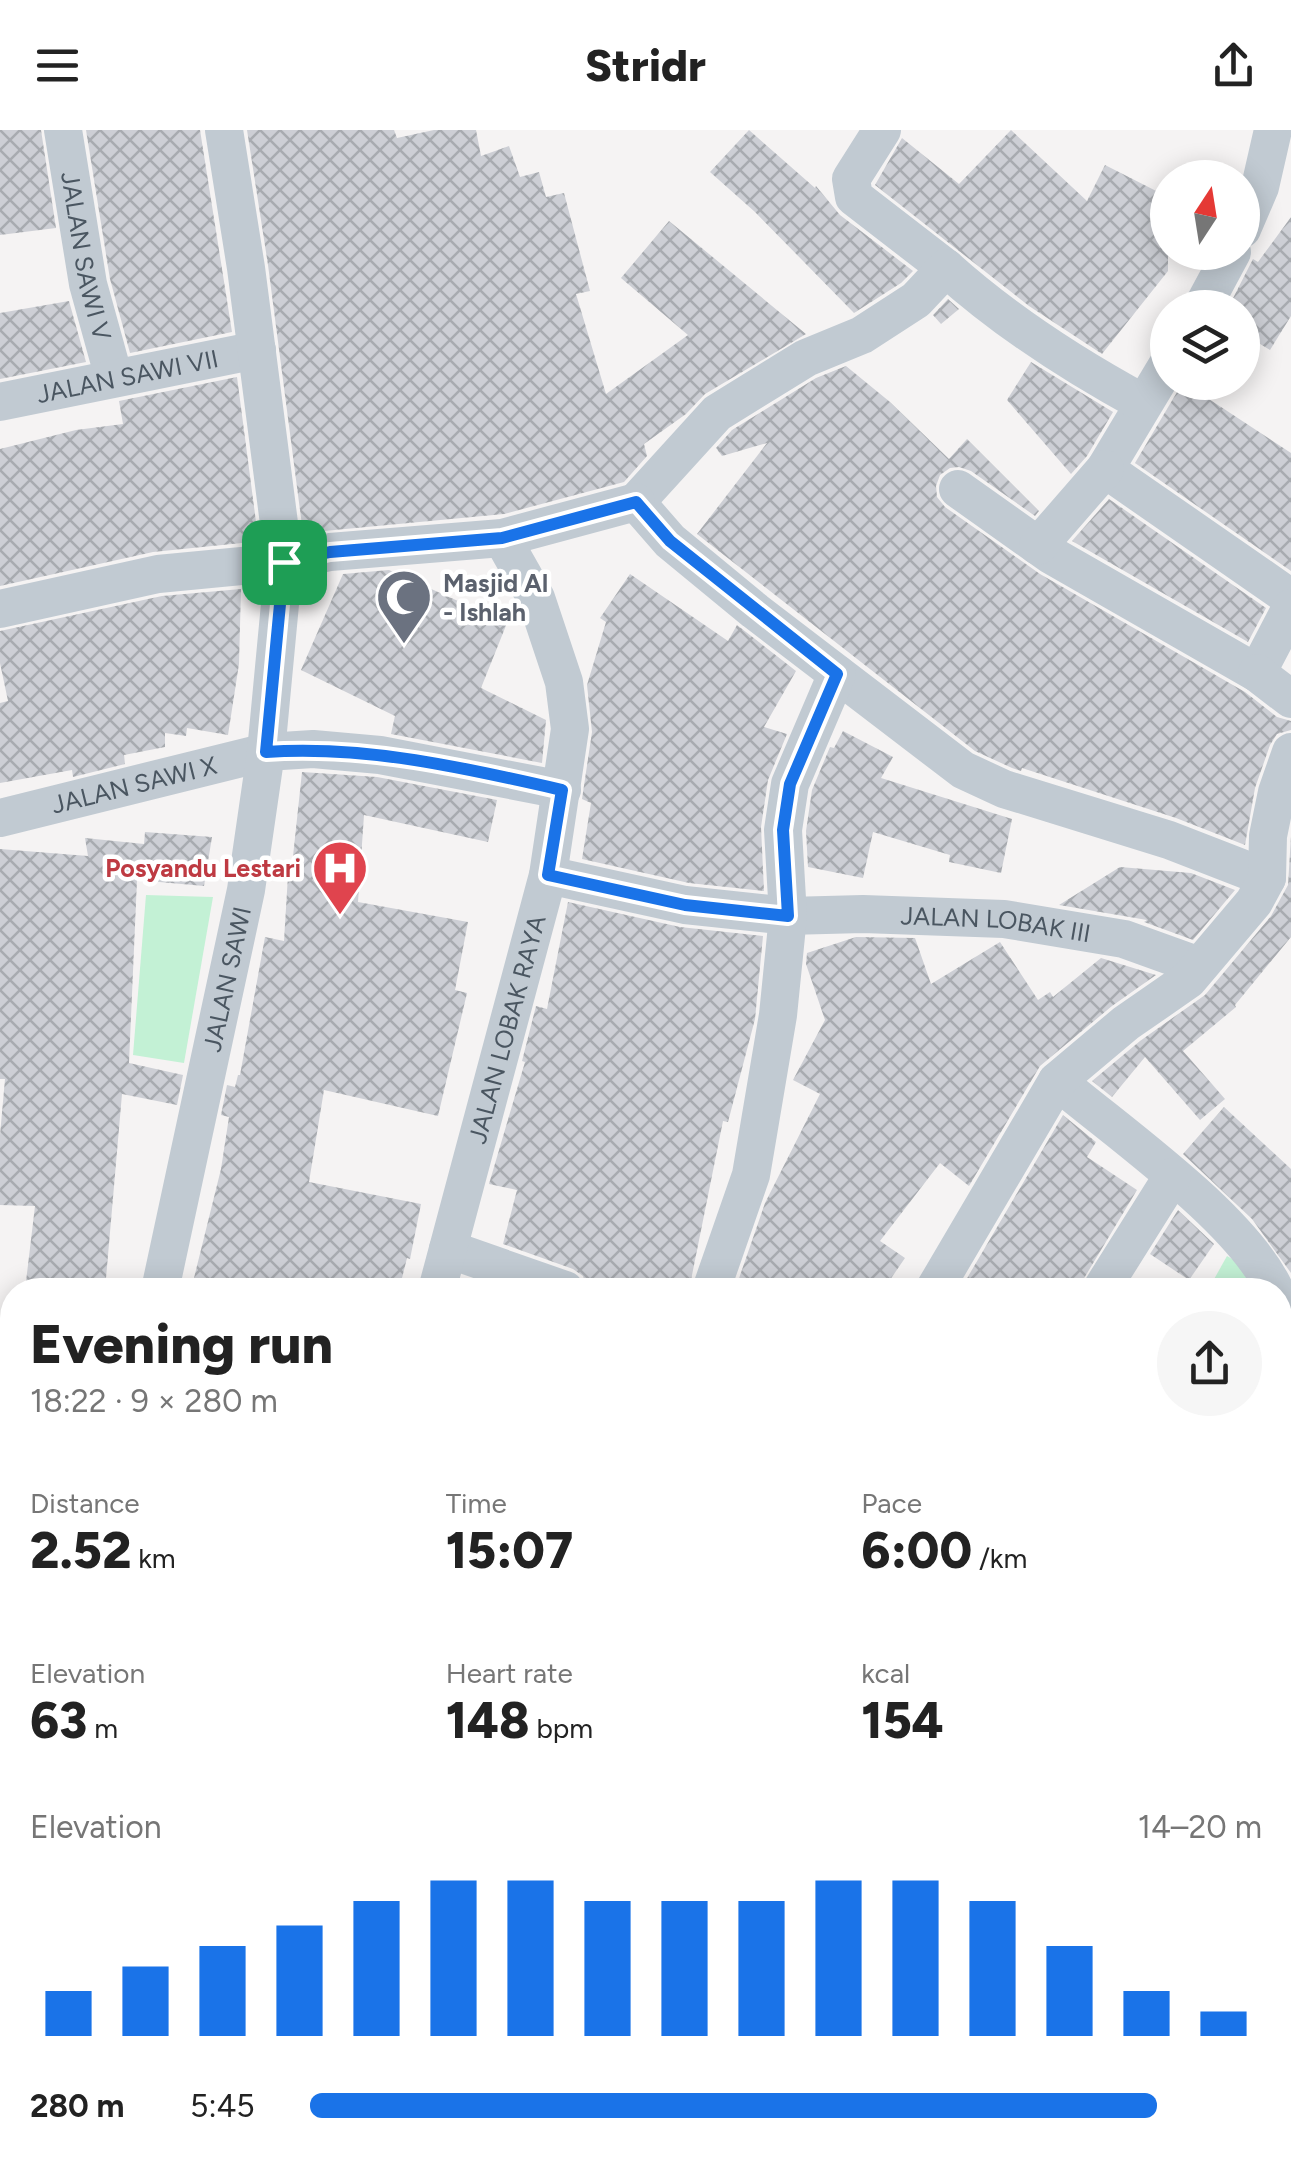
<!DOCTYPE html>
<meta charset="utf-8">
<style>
body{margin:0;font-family:Figtree,sans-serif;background:#f6f6f6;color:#222;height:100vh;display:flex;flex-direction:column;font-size:38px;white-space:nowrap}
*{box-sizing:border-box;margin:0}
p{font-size:32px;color:#767676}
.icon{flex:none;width:55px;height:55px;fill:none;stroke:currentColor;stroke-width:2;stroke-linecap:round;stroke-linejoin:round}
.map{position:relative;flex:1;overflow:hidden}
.side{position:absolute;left:0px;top:1148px;width:1292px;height:888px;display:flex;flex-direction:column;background:#fff;border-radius:40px 40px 0 0;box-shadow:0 5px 25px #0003}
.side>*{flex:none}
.needle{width:65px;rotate:12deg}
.buttons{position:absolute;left:1150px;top:30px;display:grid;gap:20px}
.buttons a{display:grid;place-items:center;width:110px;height:110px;border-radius:50%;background:#fff;box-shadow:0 5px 25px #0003;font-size:50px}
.pin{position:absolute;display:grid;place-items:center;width:85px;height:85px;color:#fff;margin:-42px;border-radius:20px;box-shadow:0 5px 15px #0006}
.round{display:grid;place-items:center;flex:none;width:105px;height:105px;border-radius:52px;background:#f6f6f6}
.summary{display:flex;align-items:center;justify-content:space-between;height:170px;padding:0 30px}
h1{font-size:55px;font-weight:800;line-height:75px}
.figures{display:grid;grid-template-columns:repeat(3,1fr);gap:15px;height:170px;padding:10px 30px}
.figures div{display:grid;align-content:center}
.figures b{font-size:50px;font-weight:800}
.figures small{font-size:28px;font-weight:400}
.figures p{font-size:28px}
.chart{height:280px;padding:20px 30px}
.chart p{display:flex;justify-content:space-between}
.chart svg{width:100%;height:180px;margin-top:10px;stroke:#1a73e8;stroke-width:6}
ul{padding:0 30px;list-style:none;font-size:32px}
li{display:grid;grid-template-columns:160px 120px 1fr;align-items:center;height:75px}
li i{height:25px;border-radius:12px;background:#1a73e8}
header{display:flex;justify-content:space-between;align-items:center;height:130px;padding:0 30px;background:#fff;font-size:45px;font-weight:800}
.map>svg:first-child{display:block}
.garden{fill:#c3f1d5}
.building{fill:url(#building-cross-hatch)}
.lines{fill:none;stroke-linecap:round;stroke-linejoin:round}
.minor{stroke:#c1cad2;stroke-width:38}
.route-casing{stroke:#fff;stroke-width:20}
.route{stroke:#1a73e8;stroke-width:12}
.labels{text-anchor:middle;stroke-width:9;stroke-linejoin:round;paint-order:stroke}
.street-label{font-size:25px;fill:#4a5661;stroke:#fff}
.worship-label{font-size:25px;font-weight:bold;fill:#5b616d;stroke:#fff;text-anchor:start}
.health-label{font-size:25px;font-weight:bold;fill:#be3a42;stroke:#fff;text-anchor:end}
</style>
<header><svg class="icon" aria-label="menu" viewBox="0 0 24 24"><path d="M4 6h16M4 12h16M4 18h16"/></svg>Stridr<svg class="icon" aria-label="share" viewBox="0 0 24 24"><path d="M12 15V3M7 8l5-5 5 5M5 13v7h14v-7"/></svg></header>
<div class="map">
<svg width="1291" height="2034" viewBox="0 0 1291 2034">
<defs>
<pattern id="building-cross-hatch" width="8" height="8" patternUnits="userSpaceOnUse" patternTransform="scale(2.5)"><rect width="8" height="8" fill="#cdcfd5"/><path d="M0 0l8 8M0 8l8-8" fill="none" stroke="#a8abb0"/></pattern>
</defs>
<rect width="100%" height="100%" fill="#f5f3f3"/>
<!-- garden -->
<g class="garden">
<path d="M146,765L213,767L184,933L133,925Z"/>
<path d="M1227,1126L1266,1148L1260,1160H1208Z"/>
</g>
<!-- building -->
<g class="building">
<path d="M0,0H41L56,98L0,105Z"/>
<path d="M86,0H200L232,202L130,223L110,149Z"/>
<path d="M247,0H394L397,8L434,0H476L481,26L509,16L520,47L539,42L546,67L564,63L590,161L576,164L606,264L688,205L621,148L669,91L806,204L705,264L686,284L644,314L647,326L624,352L504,384L303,403L268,135Z"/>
<path d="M749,0L815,58L816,56L840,85L913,141L901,153L854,183L755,82L710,42Z"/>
<path d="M1011,0L1087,71L1105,35L1168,67V141L1102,224L1029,176L875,55L902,8L959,54Z"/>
<path d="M1291,87V186L1270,220L1242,203V178H1228L1253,129L1258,132Z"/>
<path d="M948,169L959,179L941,194L933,185Z"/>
<path d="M69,171L86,232L0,249V183Z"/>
<path d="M1031,232L1113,282L1087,326L1071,344L1007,270Z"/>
<path d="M846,236L890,272L949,329L967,309L1039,381L1035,386L971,341L959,337L950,338L940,345L936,356L937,367L945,377L1040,444L1245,562L1277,587L1291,591V600L1277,604L1270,615L1255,658L1245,715L1176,688L1022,638L1021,641L1012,638L975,621L697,404L767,313L722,326L716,318L732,300L816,248Z"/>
<path d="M237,247L258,407L242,408V413L153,422L0,456V319L76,300L123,294L119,271Z"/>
<path d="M1183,252L1291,323V441L1135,333Z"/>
<path d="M1109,369L1266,478L1248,512L1072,411Z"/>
<path d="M389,440L507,493L481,558L546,590L542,633L391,604L395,586L301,540L343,444Z"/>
<path d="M630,444L728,511L737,495L796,541L764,597L787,604L768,650L761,697L764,761L689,753L582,729L591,673L582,669L592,602L587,555L606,492L600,488Z"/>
<path d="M241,459L239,534L228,605L187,598L186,606L165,603V617L124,625L125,634L73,647L72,640L0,653V573L8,571L0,533V501L162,466Z"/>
<path d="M843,601L893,627L881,648L1012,689L1001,743L949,732L950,725L873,702L863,748L808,737L806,701L812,660L830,617L834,618Z"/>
<path d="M302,642L377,647L497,670L488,712L364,685L358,772L468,792L455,860L467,863L438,986L324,960L309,1052L421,1074L410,1129L407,1128L399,1160H191L221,1039L229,987L221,985L227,955L235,957L238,945H240L265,807L284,811L288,745H291Z"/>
<path d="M145,702L212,707L204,756L137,750L129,933L183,945L177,975L122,964L105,1160H25L35,1076L0,1075V1005L5,949H0V719L88,726L85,708L144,714Z"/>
<path d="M1291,706V807L1235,875L1236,877L1183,921L1225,969L1200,990L1145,927L1112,967L1092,951L1140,911L1205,865L1271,786L1288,755Z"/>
<path d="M1120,737L1191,743L1235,760L1193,810L1144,792L1147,790L1059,775Z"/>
<path d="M568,772L680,797L763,806L755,889L728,992L723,991L689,1160H587L583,1146L573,1139L503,1114L517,1060L489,1054L525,932L522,931L536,876L547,879Z"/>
<path d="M856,807L915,808L931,854L1000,812L1038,870L1050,862L1053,867L1101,828L1156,845L1112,876L1040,936L969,1056L940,1033L880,1111L905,1128L883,1160H735L765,1073L820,964L793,950L825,890L806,834L807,823Z"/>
<path d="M1224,977L1291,1039V1143L1252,1089L1183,1024Z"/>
<path d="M1063,985L1096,1012L1087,1027L1137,1060L1077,1160H982L966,1150Z"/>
<path d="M1178,1080L1214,1114L1189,1150L1150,1124Z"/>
</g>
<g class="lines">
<!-- minor -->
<g class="minor">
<path id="s1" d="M63,0L88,154L114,248"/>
<path d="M882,0L851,49L854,67L946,138"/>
<path d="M1242,99L1260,57L1273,0"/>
<path d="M1202,178L1232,122"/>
<path d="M1168,234L1105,339L1291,468"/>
<path id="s2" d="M0,272L257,220"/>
<path d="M958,359L1051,425L1257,543L1291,478"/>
<path d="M636,372L670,411L755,481L963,640L1004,659L1169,710L1267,748"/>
<path d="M636,372L717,283L806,228L862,205L916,170L946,138C1005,191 1073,235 1143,273"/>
<path d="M1038,416L1105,339"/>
<path d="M0,479L158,444L284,432L330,422L502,408L636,372"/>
<path d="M1257,543L1291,569"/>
<path id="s3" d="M0,688L266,622L313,619L380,625L562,660"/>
<path id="s4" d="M548,745L685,775L788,786L863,784L1004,789L1124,809L1199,836"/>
<path d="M1057,951C1120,1004 1241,1088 1275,1160"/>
<path d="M448,1119L565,1160"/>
<path id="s5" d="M160,1160L246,760L266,622L284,432L246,138L224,0"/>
<path id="s6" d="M437,1160L548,745L570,599L564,552L536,468L502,408"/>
<path d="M711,1160L751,1045L778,885L788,786L783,700L790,654L837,544"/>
<path d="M934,1160L1057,951L1126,893L1188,850L1254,772L1267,748L1268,706L1277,662L1291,622"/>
<path d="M1101,1160L1172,1047"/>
<path d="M1280,1171L1291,1192"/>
<path d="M0,1563L12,1537"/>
<path d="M1280,1606L1291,1623"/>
<path d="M0,1792L12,1799"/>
<path d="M1280,1968L1291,1983"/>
<path d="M405,2022L428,2034"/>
<path d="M848,2022L851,2034"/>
<path d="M946,2022L953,2034"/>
<path d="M1242,2022L1249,2034"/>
<path d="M238,2034L243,2022"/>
<path d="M465,2034L470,2022"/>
</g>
</g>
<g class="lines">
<!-- route casing -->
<g class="route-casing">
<path id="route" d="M636,372L670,411L837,544L790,654L783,700L788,786L685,775L548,745L562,660C466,638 366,615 266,622L284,432L330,422L502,408Z"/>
</g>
<!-- route -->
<use href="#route" class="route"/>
</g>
<!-- icons -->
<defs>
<g id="mosque-pin" transform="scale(2.875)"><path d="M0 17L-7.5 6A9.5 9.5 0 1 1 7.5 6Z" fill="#6b7280" stroke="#fff"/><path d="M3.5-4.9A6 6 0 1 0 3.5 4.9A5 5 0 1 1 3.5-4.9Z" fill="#fff"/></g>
<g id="hospital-pin" transform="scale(2.875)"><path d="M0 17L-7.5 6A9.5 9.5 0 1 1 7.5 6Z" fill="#e0444e" stroke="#fff"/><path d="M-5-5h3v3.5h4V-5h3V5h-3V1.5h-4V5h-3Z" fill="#fff"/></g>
</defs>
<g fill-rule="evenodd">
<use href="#mosque-pin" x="404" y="467"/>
<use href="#hospital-pin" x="340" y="738"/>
</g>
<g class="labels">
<!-- street labels -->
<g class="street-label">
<text dy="9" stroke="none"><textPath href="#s1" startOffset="128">JALAN SAWI V</textPath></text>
<text dy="9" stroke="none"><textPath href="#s2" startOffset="130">JALAN SAWI VII</textPath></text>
<text dy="9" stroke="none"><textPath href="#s3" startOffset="138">JALAN SAWI X</textPath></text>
<text dy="9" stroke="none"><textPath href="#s4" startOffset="452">JALAN LOBAK III</textPath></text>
<text dy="9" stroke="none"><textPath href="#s5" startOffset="318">JALAN SAWI</textPath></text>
<text dy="9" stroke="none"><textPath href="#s6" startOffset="270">JALAN LOBAK RAYA</textPath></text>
</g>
<!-- worship labels -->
<g class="worship-label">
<text x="443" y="462">Masjid Al<tspan x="443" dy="29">- Ishlah</tspan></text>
</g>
<!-- health labels -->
<g class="health-label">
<text x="301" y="747">Posyandu Lestari</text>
</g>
</g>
</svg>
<div class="buttons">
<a><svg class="needle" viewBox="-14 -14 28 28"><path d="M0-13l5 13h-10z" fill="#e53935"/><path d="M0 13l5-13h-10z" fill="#767676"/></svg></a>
<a><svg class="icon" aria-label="layers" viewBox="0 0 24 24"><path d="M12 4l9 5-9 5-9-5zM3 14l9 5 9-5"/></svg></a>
</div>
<div class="pin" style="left:284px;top:432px;background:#1e9e55"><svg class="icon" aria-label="arrive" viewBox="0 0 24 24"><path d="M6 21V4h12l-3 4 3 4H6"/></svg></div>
<section class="side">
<div class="summary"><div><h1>Evening run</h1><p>18:22 · 9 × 280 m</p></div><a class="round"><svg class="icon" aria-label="share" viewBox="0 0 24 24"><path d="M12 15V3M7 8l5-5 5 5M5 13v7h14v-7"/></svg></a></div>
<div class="figures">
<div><p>Distance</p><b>2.52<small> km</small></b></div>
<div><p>Time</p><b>15:07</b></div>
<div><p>Pace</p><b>6:00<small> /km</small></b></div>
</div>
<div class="figures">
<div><p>Elevation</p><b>63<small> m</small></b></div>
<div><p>Heart rate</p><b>148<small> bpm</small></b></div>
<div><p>kcal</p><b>154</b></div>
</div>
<div class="chart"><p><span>Elevation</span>14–20 m</p>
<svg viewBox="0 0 160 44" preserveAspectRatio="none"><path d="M5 44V33M15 44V27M25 44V22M35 44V17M45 44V11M55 44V6M65 44V6M75 44V11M85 44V11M95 44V11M105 44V6M115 44V6M125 44V11M135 44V22M145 44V33M155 44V38"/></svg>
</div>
<ul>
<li><b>280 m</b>5:45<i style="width:89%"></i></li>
</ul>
</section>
</div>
